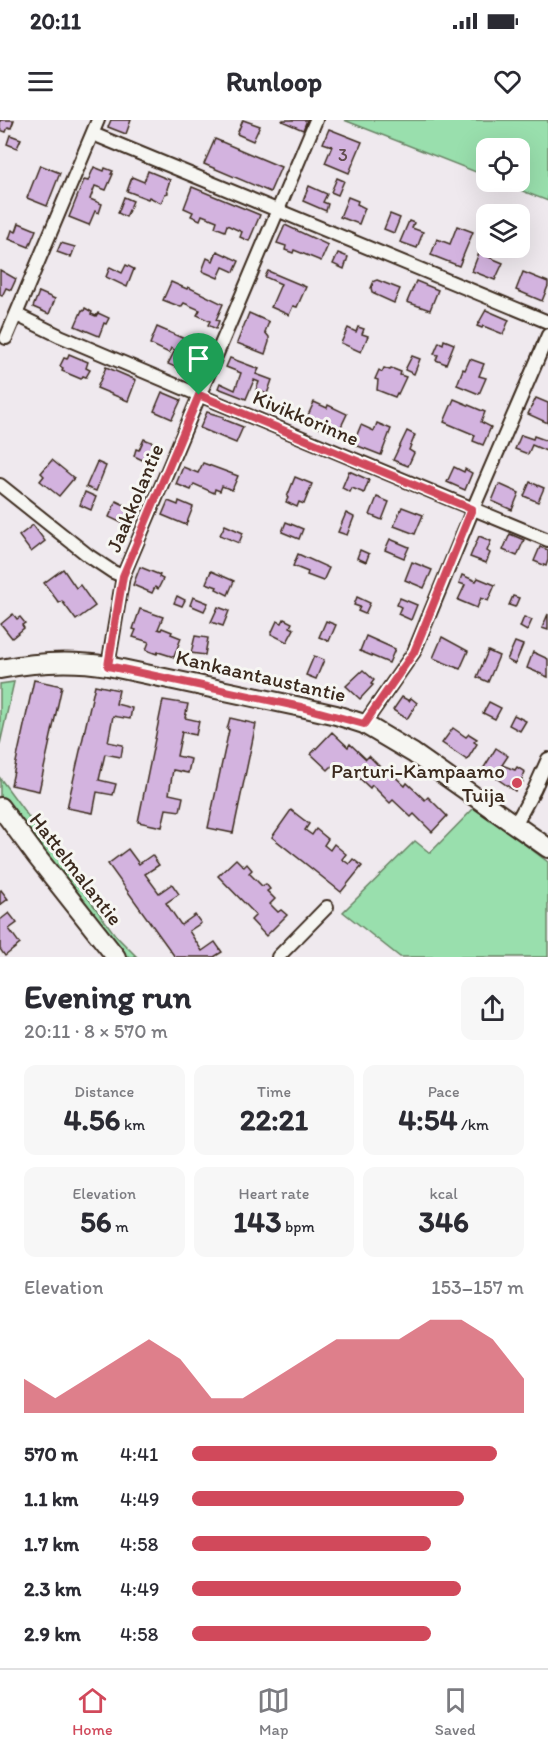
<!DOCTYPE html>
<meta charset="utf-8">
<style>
body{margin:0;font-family:Itim,sans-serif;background:#f7f7f7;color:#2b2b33;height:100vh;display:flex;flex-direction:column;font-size:22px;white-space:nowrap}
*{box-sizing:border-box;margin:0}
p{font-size:20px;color:#7c7c81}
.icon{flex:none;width:33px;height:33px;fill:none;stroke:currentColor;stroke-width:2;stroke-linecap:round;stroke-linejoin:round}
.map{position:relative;height:837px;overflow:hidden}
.details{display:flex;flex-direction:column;background:#fff;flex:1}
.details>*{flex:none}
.tools{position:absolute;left:476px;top:18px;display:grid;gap:12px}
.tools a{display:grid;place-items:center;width:54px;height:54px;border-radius:12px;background:#fff;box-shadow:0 6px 24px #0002;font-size:30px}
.pin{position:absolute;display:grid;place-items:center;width:51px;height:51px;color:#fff;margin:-62px -26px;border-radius:50% 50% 50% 0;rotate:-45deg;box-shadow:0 0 6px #0007}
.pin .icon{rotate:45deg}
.round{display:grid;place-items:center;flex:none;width:63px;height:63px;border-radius:12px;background:#f7f7f7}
.overview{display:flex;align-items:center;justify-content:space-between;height:102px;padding:0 24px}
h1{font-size:33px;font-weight:700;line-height:45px}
.metrics{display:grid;grid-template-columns:repeat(3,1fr);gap:9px;height:102px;padding:6px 24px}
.metrics div{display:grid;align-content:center;border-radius:12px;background:#f7f7f7;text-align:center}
.metrics b{font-size:30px;font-weight:700}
.metrics small{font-size:16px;font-weight:400}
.metrics p{font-size:16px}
.chart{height:168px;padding:12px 24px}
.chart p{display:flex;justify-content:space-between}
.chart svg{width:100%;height:108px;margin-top:6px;fill:#d1495b;opacity:.7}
ul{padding:0 24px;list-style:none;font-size:20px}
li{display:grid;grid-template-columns:96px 72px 1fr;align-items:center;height:45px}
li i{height:15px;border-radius:8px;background:#d1495b}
.status{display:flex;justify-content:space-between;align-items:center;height:42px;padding:0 30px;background:#fff;direction:ltr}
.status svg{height:16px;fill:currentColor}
header{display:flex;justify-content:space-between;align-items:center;height:78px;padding:0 24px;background:#fff;font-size:27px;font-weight:700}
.tabs{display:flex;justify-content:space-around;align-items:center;height:84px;border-top:2px solid #e1e1e2;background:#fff;font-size:16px;color:#7c7c81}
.tabs a{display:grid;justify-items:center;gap:3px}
.tabs .on{color:#d1495b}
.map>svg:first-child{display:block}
.green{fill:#99dfad;stroke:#6a8466;stroke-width:1.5}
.building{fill:#d3b3df;stroke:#3b2a1e;stroke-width:1.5}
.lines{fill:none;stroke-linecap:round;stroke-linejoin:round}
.street-casing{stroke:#3b2a1e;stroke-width:16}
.secondary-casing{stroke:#3b2a1e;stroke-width:22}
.street{stroke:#f6f6f2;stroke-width:12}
.secondary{stroke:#f6f6f2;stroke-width:18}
.route-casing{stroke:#fff;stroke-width:12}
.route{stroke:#d1495b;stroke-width:8}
.poi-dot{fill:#d1495b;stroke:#f6f6f2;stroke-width:2}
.labels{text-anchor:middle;stroke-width:6;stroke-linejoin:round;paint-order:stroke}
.number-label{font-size:18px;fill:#614c4e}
.street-label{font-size:21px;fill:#3b2a1e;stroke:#f6f6f2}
.poi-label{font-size:21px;fill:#3b2a1e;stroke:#f6f6f2;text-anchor:end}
</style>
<div class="status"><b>20:11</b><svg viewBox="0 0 49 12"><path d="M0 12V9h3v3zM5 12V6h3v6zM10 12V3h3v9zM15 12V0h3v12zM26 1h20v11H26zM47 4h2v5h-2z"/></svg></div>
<header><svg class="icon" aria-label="menu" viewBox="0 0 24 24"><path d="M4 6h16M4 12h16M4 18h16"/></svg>Runloop<svg class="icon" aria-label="heart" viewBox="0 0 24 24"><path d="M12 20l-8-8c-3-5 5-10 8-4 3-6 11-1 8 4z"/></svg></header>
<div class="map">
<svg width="548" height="837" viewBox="0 0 548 837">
<rect width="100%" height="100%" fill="#efe9ee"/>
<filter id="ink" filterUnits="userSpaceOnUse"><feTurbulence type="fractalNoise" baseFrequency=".0167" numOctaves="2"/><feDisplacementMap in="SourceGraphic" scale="12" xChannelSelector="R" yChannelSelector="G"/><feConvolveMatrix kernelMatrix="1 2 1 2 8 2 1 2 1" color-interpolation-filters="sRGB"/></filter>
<g filter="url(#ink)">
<!-- green -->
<g class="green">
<path d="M344,0H548V81L499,62H519V28H486V56Z"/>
<path d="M14,562L0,624V564Z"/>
<path d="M0,658L116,816L137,837H126L96,804L0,676Z"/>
<path d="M475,687L548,742V837H400L343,792L415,721L430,733Z"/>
</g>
<!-- building -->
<g class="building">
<path d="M0,0H14L11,8L8,7L6,12L0,10Z"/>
<path d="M111,0H131L126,14L108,7Z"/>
<path d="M243,0L260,6L253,21L237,14Z"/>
<path d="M283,0H307L303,10L282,1Z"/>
<path d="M329,9L362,22L349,53L325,43L332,26L323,23Z"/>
<path d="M10,15L21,19L17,28L7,24Z"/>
<path d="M215,19L281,47L270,72L204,44Z"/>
<path d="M40,45L60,53L47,86L27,78Z"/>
<path d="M94,47L104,51L105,48L113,51L111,54H113L106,70L95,66L90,79L102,84L99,93L95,91L89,105L69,97L84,60L88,61Z"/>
<path d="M148,51L170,60L167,69L168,73L165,74L161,83L149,77L148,79L127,71L132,57L144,62Z"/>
<path d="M337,58L344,61L338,75L331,72Z"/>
<path d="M309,66L327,74L323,82L328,84L326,91L303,81Z"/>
<path d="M192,67L260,95L249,121L240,117L242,112L227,105L225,111L215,107L217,101L202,95L200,100L191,96L193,92L184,88Z"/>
<path d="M124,77L133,81L126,97L118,93Z"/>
<path d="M348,77L358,81L357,84L365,88L359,104L340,97Z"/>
<path d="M390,94L400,98L394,113L384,109Z"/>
<path d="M409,101L414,103L412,108L423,112L417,128L400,122Z"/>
<path d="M19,103L36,110L29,127L9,119L12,110L16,112Z"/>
<path d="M285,105L328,125L321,141L294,130L293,133L285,130L286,126L277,123Z"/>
<path d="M457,106L473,112L459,146L431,135L437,119L450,124Z"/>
<path d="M61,123L75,127L71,137L57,132Z"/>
<path d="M217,131L239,141L234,152L223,147L218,158L202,151L207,138L213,141Z"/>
<path d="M338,133L348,137L344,149L333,144Z"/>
<path d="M479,133L503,143L495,160L472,151Z"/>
<path d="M126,145L134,149L127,167L106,157L110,147L122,153Z"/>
<path d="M0,150L16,159L11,170L6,168L2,176L0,175Z"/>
<path d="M268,151L306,167L297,187L293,186L289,195L271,187L281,164L265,157Z"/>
<path d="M523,152L548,162V166L542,181L516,170Z"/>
<path d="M377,160L400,169L394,183L374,174L375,173L372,172L371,168L374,161Z"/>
<path d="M416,161L438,170L430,190L407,182Z"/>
<path d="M171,162L187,169L188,167L223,184L216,200L219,201L216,209L208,205L210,201L197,195L200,190L184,183L181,187L163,180Z"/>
<path d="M39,172L55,179L49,194L33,187Z"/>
<path d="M85,188L92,192L91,194L96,196L98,193L109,198L106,204L104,203L99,216L75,206L82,190L84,191Z"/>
<path d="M486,190L509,200L503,214L483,206L482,208L477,206Z"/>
<path d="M249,193L269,202L265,212L269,217V222L265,234L237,223Z"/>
<path d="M157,207L203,227L191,254L168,244L175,230L171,228L169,233L150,224Z"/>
<path d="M358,207L364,209L362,214L368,216L361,232L341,223L348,208L356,212Z"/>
<path d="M444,220L454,224L446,244L436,240L438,235L434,234L439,222L443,224Z"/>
<path d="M69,234L88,242L86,248L90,250L86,257L83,256L81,259L62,251L63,248L60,246L64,238L67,239Z"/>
<path d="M412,236L420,239L414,254L405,250Z"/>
<path d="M230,238L259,249L256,254L272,260L267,274L256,270L259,262L254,260L246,279L218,268L220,263L235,270L241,253L226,247Z"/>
<path d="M470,239L484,244L479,256L486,258L479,274L457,265L463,249L465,250Z"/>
<path d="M106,247L136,260L128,281L97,268Z"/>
<path d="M384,248L390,250L391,248L401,252L400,255L406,257L398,274L397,273L395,277L377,270L378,260L375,259L379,250L382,252Z"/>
<path d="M162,272L181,280L172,299L154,291Z"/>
<path d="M536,278L548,283V303L528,294Z"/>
<path d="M454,279L485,292L481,302L491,307L483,325L473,321L475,315L444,302Z"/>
<path d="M314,282L327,288L328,285L347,294L337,315L305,302Z"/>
<path d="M207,292L224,297L223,299L243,307L236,323L200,308Z"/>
<path d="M377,303L391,309L381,335L353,324L361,305L374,311Z"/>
<path d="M407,311L415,315L409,330L414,333L408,346L393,340Z"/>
<path d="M521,315L533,319L534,316L548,321L546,331L532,325L528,334L515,329Z"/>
<path d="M144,319L161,326L153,345L134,336L136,329L139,330Z"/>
<path d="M52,340L74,358L59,376L40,361L44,356L41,353Z"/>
<path d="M97,342L106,346L96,371L86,367Z"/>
<path d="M203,343L238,356L232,370L222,366L220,371L215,369L214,373L194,364L191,370L176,364L183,347L198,353Z"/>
<path d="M454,347L464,352L465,349L472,353L465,370L447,362Z"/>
<path d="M349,351L369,360L364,373L352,368L350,372L342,368Z"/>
<path d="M295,357L312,364L304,384L299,382L297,387L286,382L288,378L287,377Z"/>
<path d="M530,362L544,368L538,382L524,376Z"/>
<path d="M499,364L519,373L512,390L492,381Z"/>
<path d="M85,372L96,377L91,390L80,385Z"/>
<path d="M377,377L389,382L382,400L370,395Z"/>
<path d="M116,381L133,389L126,405L109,397Z"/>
<path d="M168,381L178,385L179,381L193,387L186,405L162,395Z"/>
<path d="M402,387L423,395L415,414L394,406Z"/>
<path d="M346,393L354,397L347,415L338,412Z"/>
<path d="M286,402L303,409L299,419L282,412Z"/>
<path d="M33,405L45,421L31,432L19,416Z"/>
<path d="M225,405L243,413L239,423L220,415Z"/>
<path d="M510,414L524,420L517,436L503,430Z"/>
<path d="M479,416L491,421L487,431L490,433L486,443L470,437Z"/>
<path d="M390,419L409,427L404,438L385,430Z"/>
<path d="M540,427L548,430V440L546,446L534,441Z"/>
<path d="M360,430L369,434L366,442L357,438Z"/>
<path d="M298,434L329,448L323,461L307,455L308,452L293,446Z"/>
<path d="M412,442L432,450L424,468L405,460Z"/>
<path d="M140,447L160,455L159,457L163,459L158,469L155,467L152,473L133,465Z"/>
<path d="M63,449L76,468L80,465L95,486L76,500L62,481L59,483L44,463Z"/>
<path d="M211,451L234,461L228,475L216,469L217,467L206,463Z"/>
<path d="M462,455L476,461L478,458L495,465L488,481L481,478L477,488L458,480L465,465L459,463Z"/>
<path d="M177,476L185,480L182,486L174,483Z"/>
<path d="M513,476L519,478L515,487L509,485Z"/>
<path d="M193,477L208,483L204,491L190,485Z"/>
<path d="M357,477L370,483L365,494L358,491L360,487L354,485Z"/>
<path d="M400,478L417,485L411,500L398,494L401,487L397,485Z"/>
<path d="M218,487L229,491L223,506L211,502Z"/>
<path d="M140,489L163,497L158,509L161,510L162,508L172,512L171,514L181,518L174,537L158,532L157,534L146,530L149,522L133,517L136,510L133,509Z"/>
<path d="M13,494L17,499L20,497L25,503L22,505L24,508L12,518L1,504Z"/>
<path d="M548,494V510L542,508Z"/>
<path d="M524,497L532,500L527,511L520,507Z"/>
<path d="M284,499L292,503L290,507L294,509L287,522L271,514L277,501L282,503Z"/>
<path d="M326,501L336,505L329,521L319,517Z"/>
<path d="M195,516L208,518L205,535L191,533Z"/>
<path d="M366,516L395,529L389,543L360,531Z"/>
<path d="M442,517L468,531L460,549L433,538Z"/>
<path d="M515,522L523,525L515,544L507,540Z"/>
<path d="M488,531L499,536L488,562L477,557Z"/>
<path d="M533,532L548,539V557L527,548Z"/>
<path d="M314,536L324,540L316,559L306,555Z"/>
<path d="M363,550L374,560L371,564L373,565L360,579L346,566Z"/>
<path d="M34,560L62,566L39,671L11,665Z"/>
<path d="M95,565L119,570L116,584L132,588L130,599L113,596L108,622L123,625L121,637L105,634L99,660L116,664L113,675L97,672L93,693L67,688Z"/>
<path d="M402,577L409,581L411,578L417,583L407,599L393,590Z"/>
<path d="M163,580L188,584L185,598L199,601L196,615L182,612L177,636L191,639L188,653L173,650L169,674L183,677L180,691L166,689L162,707L138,702Z"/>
<path d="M489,582L501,588L495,599L483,593Z"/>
<path d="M514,595L526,601L520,611L509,605Z"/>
<path d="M230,598L256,604L233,713L208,708L229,610L227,609Z"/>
<path d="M453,608L466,617L469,614L477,619L474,622L477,624L467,640L442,623Z"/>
<path d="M332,612L348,627L350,624L366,639L369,636L384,651L387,649L405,666L407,663L425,680L428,677L447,696L432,712L414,694L411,697L393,680L390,683L372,665L370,668L354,653L351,656L336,642L328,650L311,634Z"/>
<path d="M496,628L508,636L502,645L515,650L517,647L525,652L521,661L523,662L515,671L483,649Z"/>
<path d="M291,690L309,704L305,710L312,715L316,709L328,719L324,725L330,730L334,724L346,734L342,739L349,744L353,739L362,746L341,772L272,717Z"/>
<path d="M128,729L139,744L152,735L159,745L145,754L159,773L172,764L179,774L166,783L181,805L195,795L201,803L189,811L202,831L215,822L222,832L214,837H175L108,744Z"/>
<path d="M236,739L244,747L247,744L252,750L249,753L262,766L266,764L270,769L267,771L275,779L270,784L278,792L281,790L287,795L266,816L251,800L256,795L218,756Z"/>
<path d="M1,770L8,779L0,785V771Z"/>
<path d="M9,793L17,803L9,809L20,824L5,836L0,829V800Z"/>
</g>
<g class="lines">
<!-- street casing -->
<g class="street-casing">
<g id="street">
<path d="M93,14L548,202"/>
<path d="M17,195L60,216L199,275L548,420"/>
<path d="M6,218L98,0"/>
<path d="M0,365L89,436L113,452L123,456"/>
<path d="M108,546L123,456L316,0"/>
<path d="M364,604L414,532L473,389L548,215"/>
<path d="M515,705L534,670L548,639"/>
<path d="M278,837L327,787"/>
</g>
</g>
<!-- secondary casing -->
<g class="secondary-casing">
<g id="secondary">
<path d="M0,549C36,542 72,540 108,546L301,587L336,595L364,604L413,633L548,728"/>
<path d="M0,687L37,737L116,837"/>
</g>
</g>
<!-- street -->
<use href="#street" class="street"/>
<!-- secondary -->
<use href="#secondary" class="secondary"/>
</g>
</g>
<g class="lines" filter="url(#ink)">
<!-- route casing -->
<g class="route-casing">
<path id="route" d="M199,275L472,389L414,532L364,604L301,587L108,546L123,456Z"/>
</g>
<!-- route -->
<use href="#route" class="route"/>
</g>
<!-- markers -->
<circle class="poi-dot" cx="517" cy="663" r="6"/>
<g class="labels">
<!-- number labels -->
<g class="number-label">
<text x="343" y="41">3</text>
</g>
<!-- street labels -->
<g class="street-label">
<text transform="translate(306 298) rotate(23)" y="7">Kivikkorinne</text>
<text transform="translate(135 378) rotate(-67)" y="7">Jaakkolantie</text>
<text transform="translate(261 556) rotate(13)" y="7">Kankaantaustantie</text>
<text transform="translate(76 749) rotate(52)" y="7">Hattelmalantie</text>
</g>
<!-- poi labels -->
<g class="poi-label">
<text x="505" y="658">Parturi-Kampaamo<tspan x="505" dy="24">Tuija</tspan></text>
</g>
</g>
</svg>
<div class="tools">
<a><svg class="icon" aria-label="locate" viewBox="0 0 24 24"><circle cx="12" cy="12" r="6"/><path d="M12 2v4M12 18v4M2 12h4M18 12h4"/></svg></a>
<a><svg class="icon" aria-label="layers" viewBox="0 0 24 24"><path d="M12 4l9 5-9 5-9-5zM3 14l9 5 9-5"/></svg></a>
</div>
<div class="pin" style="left:199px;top:275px;background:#1e9e55"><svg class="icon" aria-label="arrive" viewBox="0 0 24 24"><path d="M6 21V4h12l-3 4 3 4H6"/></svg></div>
</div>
<section class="details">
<div class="overview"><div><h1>Evening run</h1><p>20:11 · 8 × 570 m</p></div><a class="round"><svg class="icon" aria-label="share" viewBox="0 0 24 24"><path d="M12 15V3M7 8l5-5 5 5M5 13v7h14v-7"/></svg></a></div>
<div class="metrics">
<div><p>Distance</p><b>4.56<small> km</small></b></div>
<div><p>Time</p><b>22:21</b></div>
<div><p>Pace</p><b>4:54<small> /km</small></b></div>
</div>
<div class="metrics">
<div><p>Elevation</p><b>56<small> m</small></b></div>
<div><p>Heart rate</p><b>143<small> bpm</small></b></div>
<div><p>kcal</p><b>346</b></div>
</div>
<div class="chart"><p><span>Elevation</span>153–157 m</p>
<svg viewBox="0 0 160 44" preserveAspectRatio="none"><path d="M0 44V30L10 38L20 30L30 22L40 14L50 22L60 38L70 38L80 30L90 22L100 14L110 14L120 14L130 6L140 6L150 14L160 30V44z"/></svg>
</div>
<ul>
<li><b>570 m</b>4:41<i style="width:92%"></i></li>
<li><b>1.1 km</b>4:49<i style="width:82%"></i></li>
<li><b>1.7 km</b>4:58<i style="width:72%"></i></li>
<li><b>2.3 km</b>4:49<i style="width:81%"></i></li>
<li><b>2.9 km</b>4:58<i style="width:72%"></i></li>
</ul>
</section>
<nav class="tabs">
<a class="on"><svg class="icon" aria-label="home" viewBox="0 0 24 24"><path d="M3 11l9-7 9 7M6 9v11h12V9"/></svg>Home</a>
<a><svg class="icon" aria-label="map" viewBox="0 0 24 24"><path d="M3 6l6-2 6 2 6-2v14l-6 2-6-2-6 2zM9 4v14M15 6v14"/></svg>Map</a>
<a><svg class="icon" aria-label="saved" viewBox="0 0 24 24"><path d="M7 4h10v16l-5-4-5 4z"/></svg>Saved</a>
</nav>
